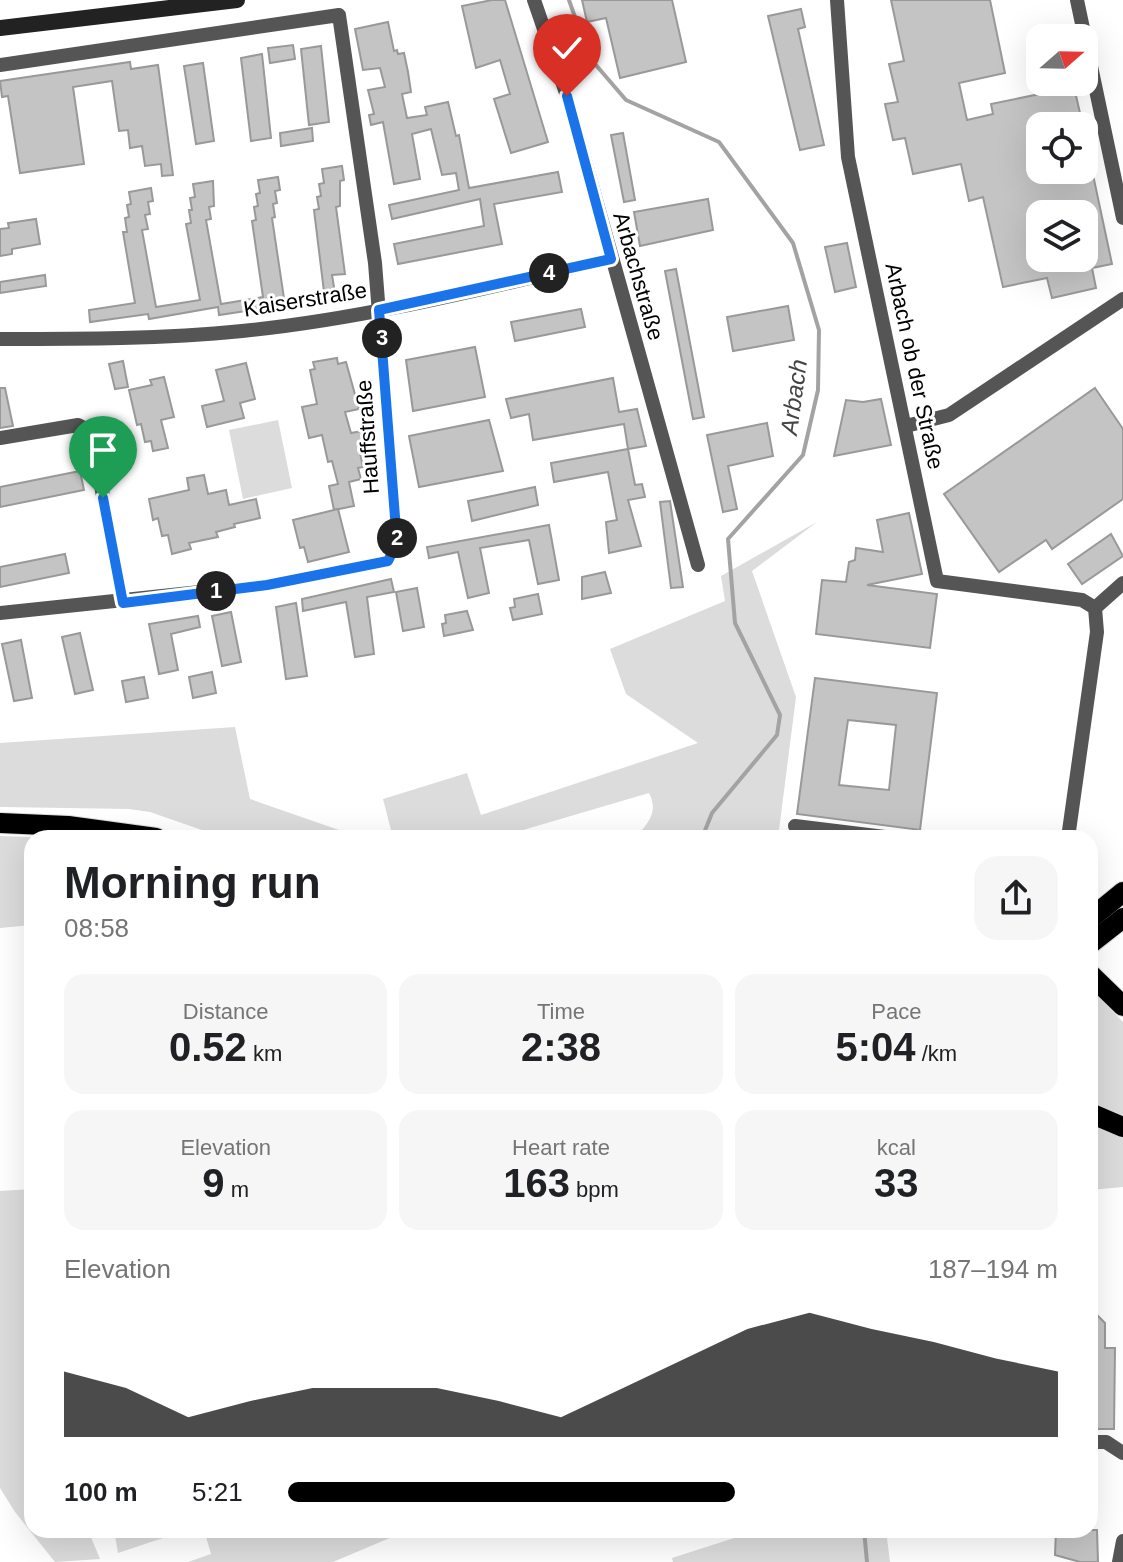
<!DOCTYPE html>
<meta charset="utf-8">
<style>
body{margin:0;font-family:Arial,sans-serif;background:#f6f6f6;color:#202124;height:100vh;display:flex;flex-direction:column;font-size:30px;white-space:nowrap}
*{box-sizing:border-box;margin:0}
p{font-size:26px;color:#757577}
.icon{flex:none;width:44px;height:44px;fill:none;stroke:currentColor;stroke-width:2;stroke-linecap:round;stroke-linejoin:round}
.map{position:relative;flex:1;overflow:hidden}
.panel{position:absolute;left:24px;top:830px;width:1074px;height:708px;display:flex;flex-direction:column;background:#fff;border-radius:24px;box-shadow:0 8px 32px #0002}
.panel>*{flex:none}
.needle{width:52px;rotate:70deg}
.tools{position:absolute;left:1026px;top:24px;display:grid;gap:16px}
.tools a{display:grid;place-items:center;width:72px;height:72px;border-radius:16px;background:#fff;box-shadow:0 8px 32px #0002;font-size:40px}
.pin{position:absolute;display:grid;place-items:center;width:68px;height:68px;color:#fff;margin:-82px -34px;border-radius:50% 50% 50% 0;rotate:-45deg;box-shadow:0 0 8px #0007}
.pin .icon{rotate:45deg}
.km{position:absolute;width:40px;height:40px;margin:-20px;border-radius:50%;background:#222;color:#fff;font-size:22px;line-height:40px;text-align:center}
.round{display:grid;place-items:center;flex:none;width:84px;height:84px;border-radius:24px;background:#f6f6f6}
.headline{display:flex;align-items:center;justify-content:space-between;height:136px;padding:0 40px}
h1{font-size:44px;font-weight:600;line-height:60px}
.stats{display:grid;grid-template-columns:repeat(3,1fr);gap:12px;height:136px;padding:8px 40px}
.stats div{display:grid;align-content:center;border-radius:20px;background:#f6f6f6;text-align:center}
.stats b{font-size:40px;font-weight:600}
.stats small{font-size:22px;font-weight:400}
.stats p{font-size:22px}
.chart{height:224px;padding:16px 40px}
.chart p{display:flex;justify-content:space-between}
.chart svg{width:100%;height:144px;margin-top:8px;fill:#000;opacity:.7}
ul{padding:0 40px;list-style:none;font-size:26px}
li{display:grid;grid-template-columns:128px 96px 1fr;align-items:center;height:60px}
li i{height:20px;border-radius:10px;background:#000}
.map>svg:first-child{display:block}
.green{fill:#dcdcdc}
.lines{fill:none;stroke-linecap:round;stroke-linejoin:round}
.stream{stroke:#a3a3a3;stroke-width:4}
.building{fill:#c4c4c4;stroke:#999;stroke-width:2;fill-rule:evenodd}
.primary-casing{stroke:#dbdbdb;stroke-width:22}
.minor{stroke:#555;stroke-width:14}
.secondary{stroke:#222;stroke-width:16}
.primary{stroke:#000;stroke-width:20}
.route-casing{stroke:#fff;stroke-width:16}
.route{stroke:#1a73e8;stroke-width:10}
.labels{text-anchor:middle;stroke-width:6;stroke-linejoin:round;paint-order:stroke}
.street-label{font-size:22px;fill:#000;stroke:#fff}
.water-label{font-size:24px;font-style:italic;fill:#444;stroke:#fff}
</style>
<div class="map">
<svg width="1123" height="1562" viewBox="0 0 1123 1562">
<rect width="100%" height="100%" fill="#fff"/>
<!-- green -->
<g class="green">
<path d="M278,420L292,488L243,499L229,430Z"/>
<path d="M817,522L752,571L796,697L778,838H635C648,823 659,812 649,793L496,838H393L383,799L467,773L481,815L698,743L626,694L610,649L725,601L721,576Z"/>
<path d="M235,727L250,799L362,838H225L150,812L129,809L0,807V743Z"/>
<path d="M0,836L64,838H32V925L0,928Z"/>
<path d="M1090,988L1123,1022V1119L1090,1103Z"/>
<path d="M1090,1120L1123,1134V1187L1090,1190Z"/>
<path d="M32,1189V1382L27,1384L32,1396V1530H88L100,1559L55,1562L15,1512L0,1488V1191Z"/>
<path d="M114,1530H165L166,1537L118,1553Z"/>
<path d="M204,1530H390L392,1537L333,1562H188L211,1554Z"/>
<path d="M759,1530H886L890,1562H673L672,1558Z"/>
</g>
<g class="lines">
<!-- stream -->
<g class="stream">
<path d="M569,0L589,57L626,100L719,142L793,243L819,330L818,390L803,455L728,539L735,623L780,715L777,735L712,813L702,838"/>
<path d="M864,1530L867,1562"/>
</g>
</g>
<!-- building -->
<g class="building">
<path d="M492,0H505L548,142L511,153L494,99L510,94L500,60L476,68L462,6Z"/>
<path d="M582,0H672L686,62L620,78L606,18L587,22Z"/>
<path d="M891,0H990L1005,73L959,83L967,120L993,114L991,104L1074,87L1083,126H1040V170H1092L1112,264L1092,268L1096,288L1052,298L1047,278L1003,287L983,197L969,201L961,164L913,174L905,138L893,140L885,104L898,102L889,64L904,61ZM1040,214H1084V258H1040Z"/>
<path d="M801,9L805,27L798,29L824,145L800,150L768,16Z"/>
<path d="M388,22L394,51L397,50L398,54L404,53L408,72L411,92L402,94L407,118L427,115L425,107L448,102L456,136L459,135L469,188L558,172L562,192L494,204L502,244L398,264L394,244L484,226L480,199L392,219L389,205L459,190L456,173L442,175L431,129L412,134L420,179L394,184L383,122L371,125L369,115L374,114L368,90L385,87L380,68L363,70L355,29Z"/>
<path d="M293,45L295,59L270,63L268,48Z"/>
<path d="M321,46L329,122L309,125L301,49Z"/>
<path d="M262,54L271,138L251,141L241,58Z"/>
<path d="M130,62L131,69L158,65L173,175L162,176L161,164L145,166L142,146L130,148L128,130L119,131L112,81L73,87L84,164L20,173L8,96L2,97L0,81Z"/>
<path d="M203,63L214,141L196,144L184,66Z"/>
<path d="M312,128L313,141L281,146L280,133Z"/>
<path d="M623,133L635,200L624,202L611,135Z"/>
<path d="M342,166L344,180L340,181V206L336,207L345,274L332,275L336,299L325,300L314,210L319,209L317,197L321,196L319,184L324,183L322,169Z"/>
<path d="M278,177L280,190L275,191L277,203L273,204L275,217L272,218L285,305L219,315L218,307L149,319L148,314L90,322L89,310L135,303L123,232H127L125,218L129,217L127,205L131,204L129,192L151,188L153,201L148,202L150,214L145,215L148,229L142,230L156,307L200,300L186,224L191,223L189,210H192L190,198L195,197L193,184L213,181L214,206L209,207L211,219L206,220L221,304L263,297L252,221L256,220L254,207L258,206L256,194L260,193L258,180Z"/>
<path d="M708,199L713,230L640,246L634,212Z"/>
<path d="M36,219L40,244L12,249V254L0,256V229L9,228L8,223Z"/>
<path d="M847,243L856,287L835,292L825,247Z"/>
<path d="M676,269L704,417L693,419L665,271Z"/>
<path d="M45,275L46,286L0,293V282Z"/>
<path d="M788,306L794,340L733,351L727,317Z"/>
<path d="M581,309L585,327L515,341L511,322Z"/>
<path d="M475,347L485,397L413,411L406,360Z"/>
<path d="M337,358L338,364L346,362L359,409L345,412L351,433L362,431L365,442L358,443L363,467L358,468L361,479L349,482L354,506L334,510L329,486L338,484L332,461L328,462L322,435L309,438L302,407L317,404L310,370L315,369L313,362Z"/>
<path d="M123,361L128,387L115,389L109,364Z"/>
<path d="M246,363L255,399L240,403L244,418L207,427L202,406L224,401L216,370Z"/>
<path d="M164,377L174,417L161,420L168,448L153,451L151,441L145,442L141,424L137,425L129,390L152,385L150,380Z"/>
<path d="M613,378L619,412L637,409L646,446L628,449L624,424L533,440L529,414L511,418L506,399Z"/>
<path d="M0,388H5L13,426L0,428Z"/>
<path d="M1095,388L1123,429V499L1052,549L1046,540L999,572L944,494Z"/>
<path d="M881,399L891,445L834,456L846,400L863,402Z"/>
<path d="M489,420L503,471L419,487L409,436Z"/>
<path d="M767,423L773,456L728,466L737,509L723,512L707,435Z"/>
<path d="M628,449L635,485L642,484L645,497L628,500L641,546L609,553L606,522L617,520L608,472L554,482L551,463Z"/>
<path d="M80,471L84,490L0,507V487Z"/>
<path d="M204,475L208,494L226,490L229,505L256,499L260,518L234,524L235,527L216,532L218,537L189,543L191,549L172,554L168,535L162,536L158,518L153,520L149,499L189,490L187,478Z"/>
<path d="M535,487L538,505L472,521L468,501Z"/>
<path d="M670,501L683,587L671,588L660,502Z"/>
<path d="M338,509L349,552L308,562L304,547L300,548L293,520Z"/>
<path d="M909,513L922,574L867,585L937,594L930,648L816,634L822,580L846,582L849,562L855,560L856,548L883,552L877,520Z"/>
<path d="M549,525L559,580L538,584L529,540L480,548L489,593L468,598L458,552L429,558L427,547Z"/>
<path d="M1111,534L1123,556L1082,584L1068,564Z"/>
<path d="M65,554L69,573L0,587V567Z"/>
<path d="M605,572L611,593L582,599V577Z"/>
<path d="M391,579L394,592L367,597L374,654L355,657L346,602L303,611L302,599Z"/>
<path d="M417,588L424,627L403,631L396,592Z"/>
<path d="M538,594L542,614L513,620L510,608L515,607L514,599Z"/>
<path d="M296,603L307,676L286,679L276,607Z"/>
<path d="M467,611L473,630L444,636L442,624L446,623L445,615Z"/>
<path d="M231,612L241,662L222,666L212,616Z"/>
<path d="M198,616L200,627L171,634L178,670L159,674L149,624Z"/>
<path d="M80,633L93,690L75,694L62,637Z"/>
<path d="M21,640L32,698L14,701L2,644Z"/>
<path d="M212,672L216,693L193,698L189,677Z"/>
<path d="M144,677L148,698L126,702L122,681Z"/>
<path d="M815,678L937,693L920,830L797,814ZM848,720L896,725L889,790L839,785Z"/>
<path d="M1090,1308L1105,1323V1348H1115L1114,1429H1090Z"/>
<path d="M1056,1530H1097L1098,1562H1080L1055,1555Z"/>
</g>
<g class="lines">
<!-- primary casing -->
<g class="primary-casing">
<g id="primary">
<path d="M0,823L68,826L156,838"/>
<path d="M1090,919L1123,892"/>
<path d="M1090,944L1123,918"/>
<path d="M1090,974L1123,1006"/>
<path d="M1090,1113L1123,1127"/>
</g>
</g>
<!-- minor -->
<g class="minor">
<path d="M534,0L567,96L698,565"/>
<path d="M837,0L848,157L937,581L1082,600L1095,608L1097,632L1068,838"/>
<path d="M1077,0L1123,218"/>
<path d="M0,65L339,15L375,263L397,543L388,561L267,585L0,613"/>
<path d="M0,339C81,339 162,339 242,331C366,319 489,287 611,259"/>
<path d="M906,426L949,415L1123,299"/>
<path d="M0,438L78,425L91,432L123,603"/>
<path d="M1095,608L1123,583"/>
<path d="M795,826L893,838"/>
<path d="M1090,1442H1106L1123,1453"/>
<path d="M1119,1562L1123,1541"/>
</g>
<!-- secondary -->
<path class="secondary" d="M0,28L237,0"/>
<!-- primary -->
<use href="#primary" class="primary"/>
</g>
<g class="lines">
<!-- route casing -->
<g class="route-casing">
<path id="route" d="M103,498L123,603L267,585L388,561L397,543L379,310L611,259L567,96"/>
</g>
<!-- route -->
<use href="#route" class="route"/>
</g>
<g class="labels">
<!-- street labels -->
<g class="street-label">
<text transform="translate(639 276) rotate(74)" y="8">Arbachstraße</text>
<text transform="translate(305 299) rotate(-9)" y="8">Kaiserstraße</text>
<text transform="translate(915 366) rotate(78)" y="8">Arbach ob der Straße</text>
<text transform="translate(367 437) rotate(-94)" y="8">Hauffstraße</text>
</g>
<!-- water labels -->
<g class="water-label">
<text transform="translate(794 397) rotate(-82)" y="8">Arbach</text>
</g>
</g>
</svg>
<div class="tools">
<a><svg class="needle" viewBox="-14 -14 28 28"><path d="M0-13l5 13h-10z" fill="#e53935"/><path d="M0 13l5-13h-10z" fill="#757577"/></svg></a>
<a><svg class="icon" aria-label="locate" viewBox="0 0 24 24"><circle cx="12" cy="12" r="6"/><path d="M12 2v4M12 18v4M2 12h4M18 12h4"/></svg></a>
<a><svg class="icon" aria-label="layers" viewBox="0 0 24 24"><path d="M12 4l9 5-9 5-9-5zM3 14l9 5 9-5"/></svg></a>
</div>
<div class="pin" style="left:103px;top:498px;background:#1e9e55"><svg class="icon" aria-label="arrive" viewBox="0 0 24 24"><path d="M6 21V4h12l-3 4 3 4H6"/></svg></div>
<div class="pin" style="left:567px;top:96px;background:#d93025"><svg class="icon" aria-label="check" viewBox="0 0 24 24"><path d="M5 12l5 5 9-10"/></svg></div>
<b class="km" style="left:216px;top:591px">1</b>
<b class="km" style="left:397px;top:538px">2</b>
<b class="km" style="left:382px;top:338px">3</b>
<b class="km" style="left:549px;top:273px">4</b>
<section class="panel">
<div class="headline"><div><h1>Morning run</h1><p>08:58</p></div><a class="round"><svg class="icon" aria-label="share" viewBox="0 0 24 24"><path d="M12 15V3M7 8l5-5 5 5M5 13v7h14v-7"/></svg></a></div>
<div class="stats">
<div><p>Distance</p><b>0.52<small> km</small></b></div>
<div><p>Time</p><b>2:38</b></div>
<div><p>Pace</p><b>5:04<small> /km</small></b></div>
</div>
<div class="stats">
<div><p>Elevation</p><b>9<small> m</small></b></div>
<div><p>Heart rate</p><b>163<small> bpm</small></b></div>
<div><p>kcal</p><b>33</b></div>
</div>
<div class="chart"><p><span>Elevation</span>187–194 m</p>
<svg viewBox="0 0 160 44" preserveAspectRatio="none"><path d="M0 44V24L10 29L20 38L30 33L40 29L50 29L60 29L70 33L80 38L90 29L100 20L110 11L120 6L130 11L140 15L150 20L160 24V44z"/></svg>
</div>
<ul>
<li><b>100 m</b>5:21<i style="width:58%"></i></li>
</ul>
</section>
</div>
